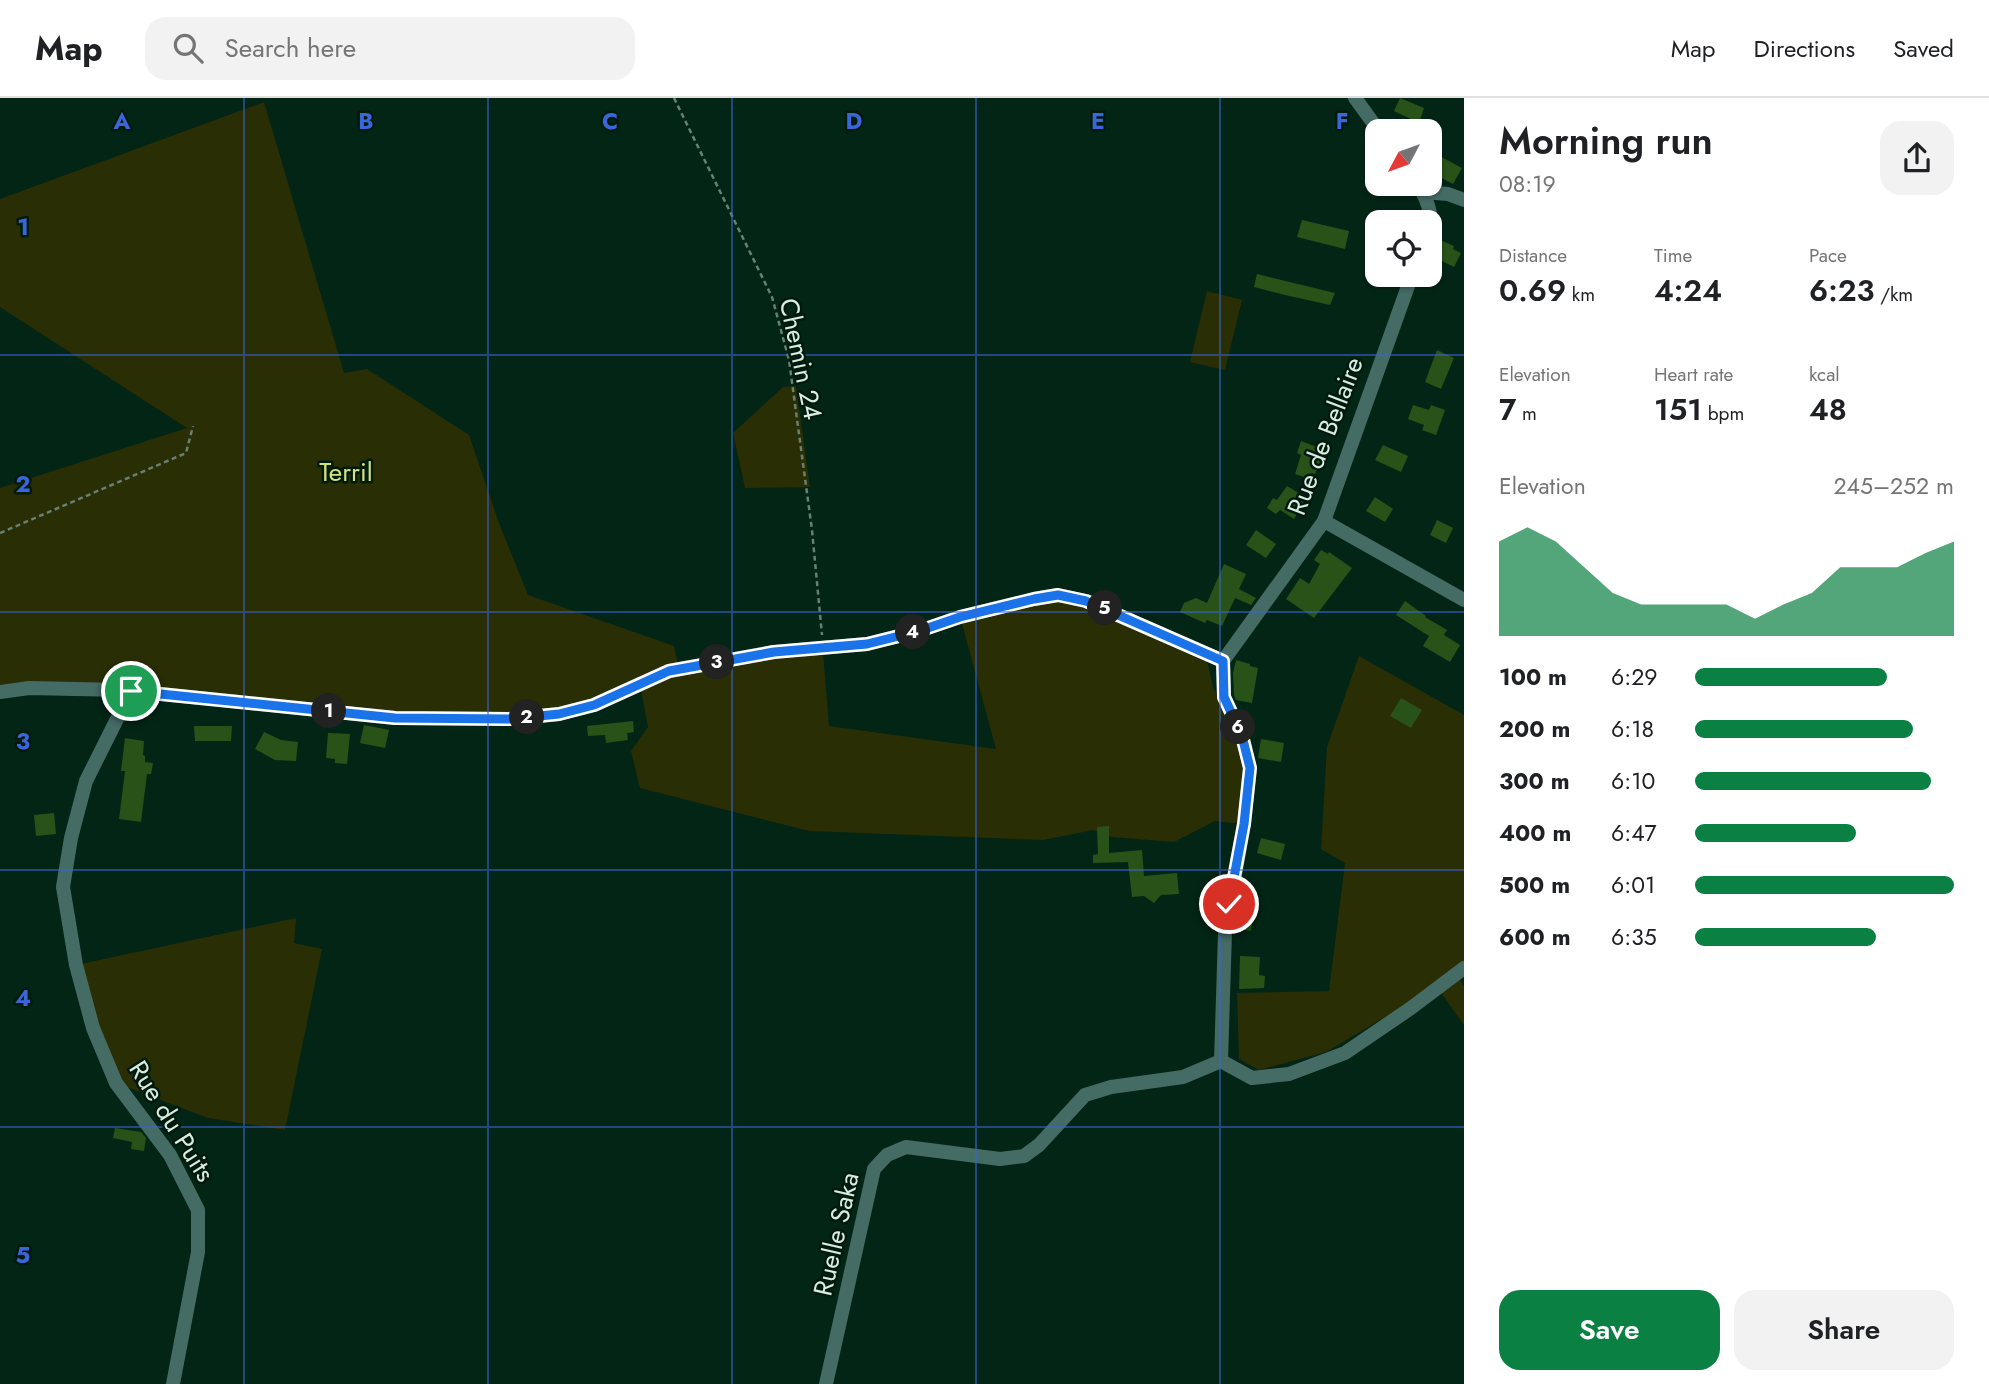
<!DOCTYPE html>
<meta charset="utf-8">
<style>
body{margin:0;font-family:Jost,sans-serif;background:#f2f2f2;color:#202124;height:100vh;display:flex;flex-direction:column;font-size:26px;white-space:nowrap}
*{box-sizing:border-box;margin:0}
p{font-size:23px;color:#757577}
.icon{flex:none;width:38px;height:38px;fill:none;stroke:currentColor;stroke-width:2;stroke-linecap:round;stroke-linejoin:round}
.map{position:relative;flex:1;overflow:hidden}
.side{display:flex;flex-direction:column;background:#fff;width:525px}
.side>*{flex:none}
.needle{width:46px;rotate:229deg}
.tools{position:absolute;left:1365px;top:21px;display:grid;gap:14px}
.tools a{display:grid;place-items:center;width:77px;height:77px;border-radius:14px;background:#fff;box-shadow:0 2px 5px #0004;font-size:35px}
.pin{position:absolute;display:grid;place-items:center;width:60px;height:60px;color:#fff;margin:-30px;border:4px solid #fff;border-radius:50%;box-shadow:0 2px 7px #0007}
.km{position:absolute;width:35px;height:35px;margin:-18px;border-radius:50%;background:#222;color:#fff;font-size:19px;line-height:35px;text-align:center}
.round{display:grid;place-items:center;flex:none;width:74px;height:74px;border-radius:21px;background:#f2f2f2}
.summary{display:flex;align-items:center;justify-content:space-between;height:119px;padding:0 35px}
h1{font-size:38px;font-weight:600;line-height:52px}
.figures{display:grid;grid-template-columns:repeat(3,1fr);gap:10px;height:119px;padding:7px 35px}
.figures div{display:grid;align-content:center}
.figures b{font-size:30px;font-weight:600}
.figures small{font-size:19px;font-weight:400}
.figures p{font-size:19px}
.chart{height:196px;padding:14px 35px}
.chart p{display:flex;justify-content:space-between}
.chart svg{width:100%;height:126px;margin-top:7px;fill:#0b8043;opacity:.7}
.action{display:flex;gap:14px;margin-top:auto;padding:14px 35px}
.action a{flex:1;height:80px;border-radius:21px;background:#0b8043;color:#fff;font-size:28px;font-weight:600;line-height:80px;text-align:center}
.action a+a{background:#f2f2f2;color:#202124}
ul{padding:0 35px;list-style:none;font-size:23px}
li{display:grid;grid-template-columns:112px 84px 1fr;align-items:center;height:52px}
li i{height:18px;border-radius:9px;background:#0b8043}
header{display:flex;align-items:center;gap:42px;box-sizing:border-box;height:98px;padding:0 35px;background:#fff;border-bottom:2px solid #e0e0e0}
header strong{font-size:33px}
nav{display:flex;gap:38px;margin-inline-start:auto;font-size:24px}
.search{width:490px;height:63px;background:#f2f2f2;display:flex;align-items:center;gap:18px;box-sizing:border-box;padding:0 24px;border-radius:21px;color:#757577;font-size:26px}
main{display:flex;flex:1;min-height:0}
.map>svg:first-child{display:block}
.green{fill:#2a2e05}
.building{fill:#285218}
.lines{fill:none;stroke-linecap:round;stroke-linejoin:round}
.path{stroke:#668174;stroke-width:2.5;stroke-dasharray:5 3.5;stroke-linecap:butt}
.minor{stroke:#456b65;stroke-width:14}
.route-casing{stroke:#fff;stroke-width:14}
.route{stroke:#1a73e8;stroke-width:9}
.grid{fill:none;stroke:#3966da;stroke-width:2;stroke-opacity:0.55}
.labels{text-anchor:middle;stroke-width:5;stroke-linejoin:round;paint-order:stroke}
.street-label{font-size:26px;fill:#daece2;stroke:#001b0d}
.park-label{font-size:26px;fill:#d4e27b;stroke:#001b0d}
.grid-label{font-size:23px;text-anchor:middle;font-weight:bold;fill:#3966da;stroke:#001b0d;stroke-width:5;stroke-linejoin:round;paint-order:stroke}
</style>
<header>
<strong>Map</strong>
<div class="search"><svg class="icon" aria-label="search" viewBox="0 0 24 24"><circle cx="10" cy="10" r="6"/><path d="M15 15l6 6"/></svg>Search here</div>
<nav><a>Map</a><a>Directions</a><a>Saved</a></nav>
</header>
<main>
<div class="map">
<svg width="1464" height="1286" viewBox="0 0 1464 1286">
<rect width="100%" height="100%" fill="#032516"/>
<!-- green -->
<g class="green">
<path d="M264,4L344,275L367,271L469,337L499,425L528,497L674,548L679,571L559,616L395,620L122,592L0,593V390L187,330L0,209V101Z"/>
<path d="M1207,193L1242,202L1225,272L1190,264Z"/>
<path d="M796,288L810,389L745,390L733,335L783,289Z"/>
<path d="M1058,502L1091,507L1206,558L1213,589L1250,670L1244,726L1215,723L1174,744L1112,739L1093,732L1043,742L809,733L640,690L631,653L648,629L641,591L677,576L772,557L823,554L829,628L996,651L961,522Z"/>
<path d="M1359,558L1464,617V864L1407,906L1326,954L1259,972L1239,961L1237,895L1329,893L1345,765L1321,751L1327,649Z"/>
<path d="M296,820L294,845L322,851L285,1032L208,1020L116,985L76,867Z"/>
<path d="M1457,877L1464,888V927L1439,892Z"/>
</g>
<!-- building -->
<g class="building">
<path d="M1400,0L1424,10L1419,25L1394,13Z"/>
<path d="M1430,53L1462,70L1453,86L1430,74Z"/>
<path d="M1302,122L1349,133L1345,151L1297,139Z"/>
<path d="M1438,141L1454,148L1453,151L1461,155L1454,169L1430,157Z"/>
<path d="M1257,176L1335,195L1330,207L1285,197L1254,189Z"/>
<path d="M1437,252L1454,260L1441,291L1425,284Z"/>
<path d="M1413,307L1429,312L1431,307L1445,312L1436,337L1422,332L1424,327L1408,321Z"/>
<path d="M1301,343L1325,352L1315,376L1312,375L1310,381L1295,376L1301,357L1297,355Z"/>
<path d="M1383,347L1408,358L1401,374L1375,362Z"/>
<path d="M1287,388L1307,400L1294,421L1280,412L1276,416L1267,410L1273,400L1277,402Z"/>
<path d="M1375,399L1393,411L1385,424L1366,413Z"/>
<path d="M1437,422L1453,430L1446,445L1430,437Z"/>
<path d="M1256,432L1276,446L1266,460L1246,447Z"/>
<path d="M1321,452L1328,456L1329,454L1352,470L1314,520L1286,501L1300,480L1309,486L1320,466L1314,462Z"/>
<path d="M1224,466L1246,476L1239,491L1256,500L1251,507L1235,500L1222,528L1207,522L1205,525L1180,514L1184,505L1196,500L1207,505Z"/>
<path d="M1405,503L1426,518L1425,519L1447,532L1444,537L1460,547L1450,564L1423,548L1429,538L1396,517Z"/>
<path d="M1236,562L1250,566V568L1258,570L1252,605L1236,602L1234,597L1233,575Z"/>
<path d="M1401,600L1422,612L1411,630L1390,618Z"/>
<path d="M633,623L634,634L627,635L628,642L606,645L605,637L588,638L587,628Z"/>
<path d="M364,627L389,632L385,650L360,645Z"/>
<path d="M194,628H232L231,643H195Z"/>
<path d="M264,634L281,642L298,644L296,663L275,662L255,651Z"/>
<path d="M328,635L350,636L347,666L335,665V661L326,660Z"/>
<path d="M125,640L144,643L143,657L145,658V664L153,665L151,676H147L141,724L119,721L125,673H121Z"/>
<path d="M1261,641L1284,645L1281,664L1258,660Z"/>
<path d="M54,715L56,736L36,738L34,717Z"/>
<path d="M1109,728V755L1142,752L1144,778L1177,775L1179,796L1161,797L1154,805L1144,798L1132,799L1128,764L1093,765V757L1098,756L1097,729Z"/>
<path d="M1261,740L1285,746L1281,762L1257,755Z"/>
<path d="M1242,798L1256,799L1251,833L1238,831Z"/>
<path d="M1240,858L1260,859L1259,877L1265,878L1264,890L1239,891Z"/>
<path d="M115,1030L141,1034L146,1040L144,1053L131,1051L132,1044L113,1040Z"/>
</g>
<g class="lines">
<!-- path -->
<g class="path">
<path d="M674,0L772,199L789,262L812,432L822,537"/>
<path d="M0,435L186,355L193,328"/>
</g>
<!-- minor -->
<g class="minor">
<path d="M1355,0L1379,33"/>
<path d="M1417,86C1426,98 1433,116 1430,131"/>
<path d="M1423,94L1448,96L1464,102"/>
<path d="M1324,423L1464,502"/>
<path d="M131,593L86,683L71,740L63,789L76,867L93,930L116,985L170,1057L198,1112V1154L173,1286"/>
<path d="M0,594L29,590L122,592L395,620L509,621L559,616L594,607L669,573L773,554L867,546L919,533L960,519L1034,501L1058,497L1086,503L1223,563"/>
<path d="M1221,963L1225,834L1244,726L1250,670L1242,637L1224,599L1223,563L1324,423L1412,177"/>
<path d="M1221,963L1252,980L1289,976L1345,955L1411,910L1464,870"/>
<path d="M826,1286L874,1071L887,1057L906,1049L1000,1061L1024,1058L1039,1047L1085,997L1111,989L1183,979L1221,963"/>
</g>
</g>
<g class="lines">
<!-- route casing -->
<g class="route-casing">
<path id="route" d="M131,593L395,620L509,621L559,616L594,607L669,573L774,554L867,546L919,533L960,519L1034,501L1058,497L1086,503L1223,563L1224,599L1242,638L1250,670L1244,726L1229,806"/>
</g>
<!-- route -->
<use href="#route" class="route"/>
</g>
<!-- grid -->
<path class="grid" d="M244,0V1286M488,0V1286M732,0V1286M976,0V1286M1220,0V1286M0,257H1464M0,514H1464M0,772H1464M0,1029H1464"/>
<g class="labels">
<!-- street labels -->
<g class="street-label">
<text transform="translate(801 261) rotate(78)" y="9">Chemin 24</text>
<text transform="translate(1325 338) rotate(-69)" y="9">Rue de Bellaire</text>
<text transform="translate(172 1023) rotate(58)" y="9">Rue du Puits</text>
<text transform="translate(836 1136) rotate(-77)" y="9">Ruelle Saka</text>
</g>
<!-- park labels -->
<g class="park-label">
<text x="346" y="383">Terril</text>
</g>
</g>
<g class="grid-label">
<text x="122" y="31">A</text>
<text x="366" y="31">B</text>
<text x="610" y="31">C</text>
<text x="854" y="31">D</text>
<text x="1098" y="31">E</text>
<text x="1342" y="31">F</text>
<text x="23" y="137">1</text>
<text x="23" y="394">2</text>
<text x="23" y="651">3</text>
<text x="23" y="908">4</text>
<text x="23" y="1165">5</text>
</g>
</svg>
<div class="tools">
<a><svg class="needle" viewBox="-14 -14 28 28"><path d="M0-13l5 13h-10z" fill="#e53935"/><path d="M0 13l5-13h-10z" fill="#757577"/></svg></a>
<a><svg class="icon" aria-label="locate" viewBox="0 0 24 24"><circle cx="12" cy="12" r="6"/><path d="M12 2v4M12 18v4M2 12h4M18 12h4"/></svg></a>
</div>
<div class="pin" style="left:131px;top:593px;background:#1e9e55"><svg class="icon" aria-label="arrive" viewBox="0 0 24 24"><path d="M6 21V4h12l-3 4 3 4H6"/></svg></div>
<div class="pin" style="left:1229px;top:806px;background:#d93025"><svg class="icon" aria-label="check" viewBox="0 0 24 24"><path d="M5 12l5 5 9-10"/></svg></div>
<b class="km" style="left:329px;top:613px">1</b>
<b class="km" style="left:527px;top:619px">2</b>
<b class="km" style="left:717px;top:564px">3</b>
<b class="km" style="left:913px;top:534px">4</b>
<b class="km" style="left:1105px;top:510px">5</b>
<b class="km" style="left:1238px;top:629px">6</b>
</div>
<section class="side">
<div class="summary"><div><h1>Morning run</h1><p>08:19</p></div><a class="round"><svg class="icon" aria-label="share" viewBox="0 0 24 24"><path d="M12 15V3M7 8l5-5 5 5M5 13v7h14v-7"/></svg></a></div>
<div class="figures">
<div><p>Distance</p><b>0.69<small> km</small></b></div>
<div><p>Time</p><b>4:24</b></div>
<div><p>Pace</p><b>6:23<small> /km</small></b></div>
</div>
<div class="figures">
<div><p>Elevation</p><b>7<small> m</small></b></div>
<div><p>Heart rate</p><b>151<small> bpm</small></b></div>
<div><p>kcal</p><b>48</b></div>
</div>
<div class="chart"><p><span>Elevation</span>245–252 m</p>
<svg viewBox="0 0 160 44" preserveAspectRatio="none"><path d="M0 44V11L10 6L20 11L30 20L40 29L50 33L60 33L70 33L80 33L90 38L100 33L110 29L120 20L130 20L140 20L150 15L160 11V44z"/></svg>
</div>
<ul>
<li><b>100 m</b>6:29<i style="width:74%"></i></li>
<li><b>200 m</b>6:18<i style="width:84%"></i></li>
<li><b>300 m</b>6:10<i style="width:91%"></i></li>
<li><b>400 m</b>6:47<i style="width:62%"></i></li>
<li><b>500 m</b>6:01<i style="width:100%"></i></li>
<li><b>600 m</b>6:35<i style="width:70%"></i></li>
</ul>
<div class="action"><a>Save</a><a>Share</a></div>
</section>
</main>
